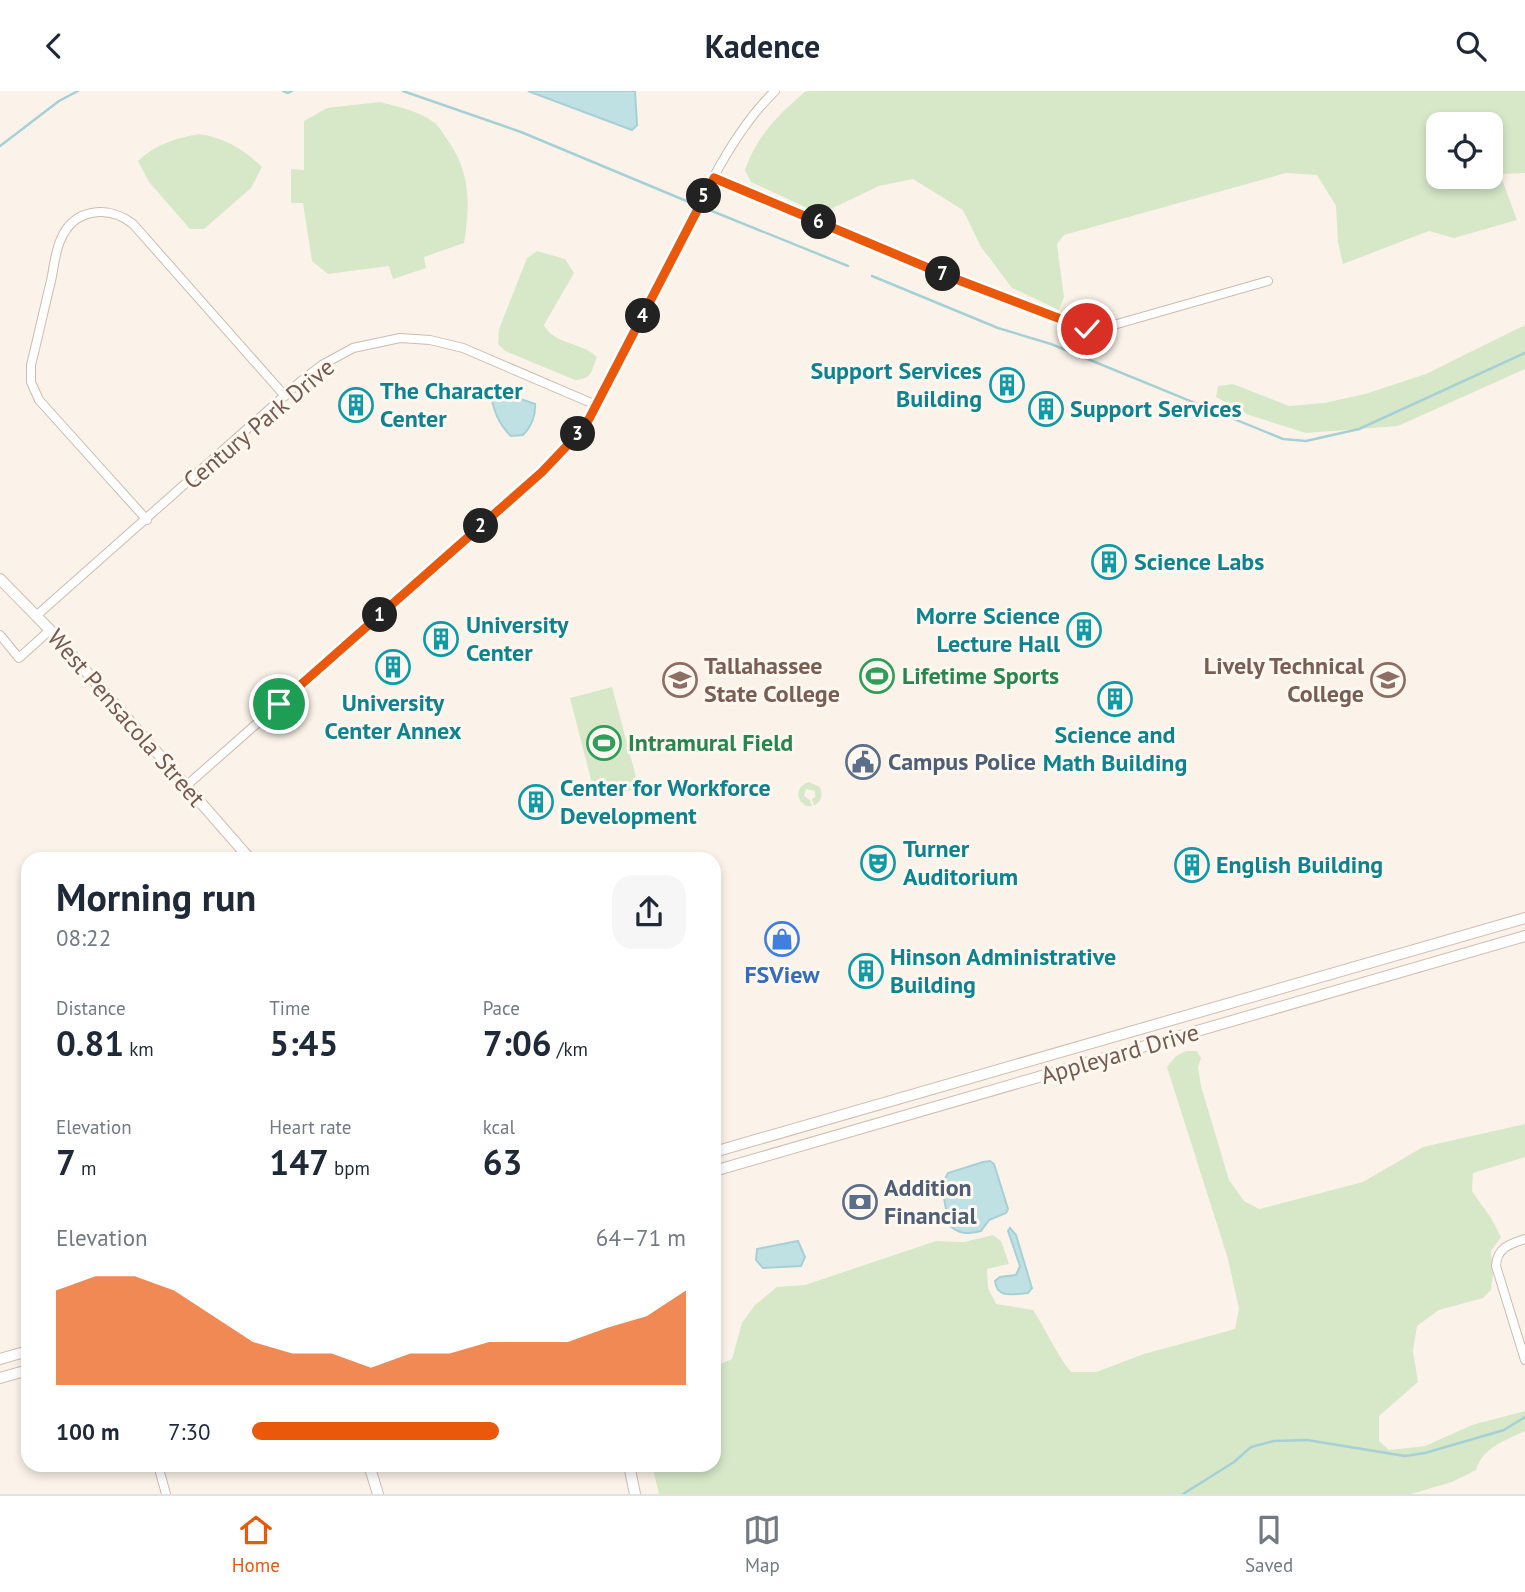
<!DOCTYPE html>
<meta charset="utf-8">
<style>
body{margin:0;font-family:"PT Sans",sans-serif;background:#f6f6f7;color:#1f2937;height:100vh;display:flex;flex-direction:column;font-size:26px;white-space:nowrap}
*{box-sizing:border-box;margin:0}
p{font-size:23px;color:#747a83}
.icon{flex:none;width:38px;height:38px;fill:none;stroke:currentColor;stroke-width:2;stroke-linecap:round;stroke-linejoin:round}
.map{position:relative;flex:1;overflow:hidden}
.details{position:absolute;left:21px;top:761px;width:700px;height:620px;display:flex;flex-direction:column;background:#fff;border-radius:21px;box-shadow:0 4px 10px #0003}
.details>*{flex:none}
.controls{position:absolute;left:1426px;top:21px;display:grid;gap:14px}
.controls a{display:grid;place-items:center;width:77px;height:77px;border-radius:14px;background:#fff;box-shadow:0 4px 10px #0003;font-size:35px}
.pin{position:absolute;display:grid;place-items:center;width:60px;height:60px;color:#fff;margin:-30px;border:4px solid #fff;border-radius:50%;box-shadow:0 2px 7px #0007}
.km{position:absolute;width:35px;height:35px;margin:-18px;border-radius:50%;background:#222;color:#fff;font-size:19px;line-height:35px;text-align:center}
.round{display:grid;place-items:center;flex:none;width:74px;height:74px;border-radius:21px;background:#f6f6f7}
.head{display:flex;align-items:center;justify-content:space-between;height:119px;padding:0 35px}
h1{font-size:38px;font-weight:700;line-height:52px}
.figures{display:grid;grid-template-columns:repeat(3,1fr);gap:10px;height:119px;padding:7px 35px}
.figures div{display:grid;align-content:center}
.figures b{font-size:35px;font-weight:700}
.figures small{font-size:19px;font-weight:400}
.figures p{font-size:19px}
.chart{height:196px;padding:14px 35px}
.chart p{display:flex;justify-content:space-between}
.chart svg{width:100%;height:126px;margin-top:7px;fill:#ea580c;opacity:.7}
ul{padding:0 35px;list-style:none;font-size:23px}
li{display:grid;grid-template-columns:112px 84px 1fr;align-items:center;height:52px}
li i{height:18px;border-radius:9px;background:#ea580c}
header{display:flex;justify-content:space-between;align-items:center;height:91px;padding:0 35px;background:#fff;font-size:32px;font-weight:700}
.menu{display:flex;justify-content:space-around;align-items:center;height:98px;border-top:2px solid #e0e1e3;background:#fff;font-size:19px;color:#747a83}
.menu a{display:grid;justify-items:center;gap:4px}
.menu .current{color:#ea580c}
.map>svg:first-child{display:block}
.green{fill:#d7e8c9;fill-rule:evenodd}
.water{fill:#bfe1e4;stroke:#a6d0d5;stroke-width:2}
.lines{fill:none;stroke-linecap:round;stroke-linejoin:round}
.stream{stroke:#a6d0d5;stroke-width:2.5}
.street-casing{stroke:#cdbbb0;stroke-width:10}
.secondary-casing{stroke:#d1bdb1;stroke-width:12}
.street{stroke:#fff;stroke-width:8}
.secondary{stroke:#fff;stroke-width:10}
.route-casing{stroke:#fff;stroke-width:14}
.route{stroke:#ea580c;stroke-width:9}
.labels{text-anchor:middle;stroke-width:6;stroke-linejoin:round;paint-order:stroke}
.culture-label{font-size:24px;font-weight:bold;fill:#0d838f;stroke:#fef8f0;text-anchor:start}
.street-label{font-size:24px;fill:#745a4f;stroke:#fef8f0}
.education-label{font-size:24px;font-weight:bold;fill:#785e54;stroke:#fef8f0;text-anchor:start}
.leisure-label{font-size:24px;font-weight:bold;fill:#27864d;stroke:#fef8f0;text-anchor:start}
.service-label{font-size:24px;font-weight:bold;fill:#4e5e75;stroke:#fef8f0;text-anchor:start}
.shop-label{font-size:24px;font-weight:bold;fill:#366cbe;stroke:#fef8f0}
</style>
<header><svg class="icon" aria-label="back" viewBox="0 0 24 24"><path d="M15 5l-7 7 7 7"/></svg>Kadence<svg class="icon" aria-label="search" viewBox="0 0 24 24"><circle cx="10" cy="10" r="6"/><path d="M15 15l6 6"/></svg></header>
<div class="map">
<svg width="1525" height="1403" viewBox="0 0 1525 1403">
<rect width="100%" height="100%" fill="#fbf3ea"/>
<!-- green -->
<g class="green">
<path d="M806,0H1525V82L1500,83L1517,129L1454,147L1429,140L1343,173L1338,152L1336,115L1317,84L1286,82L1064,144L1057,153L1064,206L1059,219L1012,197L981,156L963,119L913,88L879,95L820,123L751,91L745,79C758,43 778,24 806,0ZM1438,33H1491V86H1438Z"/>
<path d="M380,11C398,16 421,20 436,33C441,38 445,46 449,51C471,83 470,115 464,152L424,166L426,177L393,188L389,175L328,183L312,170L303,112H291V78L304,79V30L327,17Z"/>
<path d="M200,43C227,48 243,58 262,76L251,97L204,138H190L149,91L138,70C156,53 176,47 200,43Z"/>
<path d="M537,160L565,168L574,182L544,234C554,254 583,251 597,266C591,281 592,288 575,289L505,260L498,253L499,238L527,167Z"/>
<path d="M1525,234V278L1398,335L1306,342L1249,324L1216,306L1218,295L1233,293L1289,315L1324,312L1365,303L1426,283Z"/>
<path d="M612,596L639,697L596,708L570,607Z"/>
<path d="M809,691L820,696C823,704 822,710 814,715L812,708L815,706V700L806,698L804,705L810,709L812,715H806L800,710C796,701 799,694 809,691Z"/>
<path d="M1186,960H1197L1201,967L1198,976L1201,995L1229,1089L1244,1110L1259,1118L1363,1091L1423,1056L1525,1033V1066L1473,1082L1472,1100L1491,1127L1501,1146L1491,1160L1493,1183L1491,1199L1483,1207L1439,1219L1417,1235L1413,1260L1418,1291L1379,1325V1350L1389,1359L1425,1355L1472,1334L1525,1320V1340C1505,1350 1483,1356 1476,1379L1452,1391L1411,1403H659L652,1374H714V1276L732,1268L742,1232L755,1214L777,1196L805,1194L936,1150L964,1151L993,1144L1001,1150L1009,1173L987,1178L988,1197L996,1213L1033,1219C1047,1240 1055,1261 1071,1281H1096L1144,1263L1235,1238L1239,1218L1228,1168L1167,976L1176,965Z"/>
</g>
<!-- water -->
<g class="water">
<path d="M528,0H635L637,34L632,39Z"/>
<path d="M495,299L535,313C536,324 531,336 523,344L511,345C499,334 492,317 491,301Z"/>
<path d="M983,1071L990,1070L994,1073L1008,1118L1006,1122L989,1129L981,1140C968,1143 961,1144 950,1135C947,1120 938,1096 948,1082Z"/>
<path d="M1010,1137L1016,1144L1031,1194L1032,1197L1028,1202C1013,1203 997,1208 995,1190L1000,1186L1016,1184L1020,1175L1008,1140Z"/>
<path d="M798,1150L805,1166L801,1175L763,1177L756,1169L757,1158Z"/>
</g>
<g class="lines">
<!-- stream -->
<g class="stream">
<path d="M283,0L288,2L292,0"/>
<path d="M403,0L521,41L696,114"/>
<path d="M0,55L59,10L78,0"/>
<path d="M702,116L848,175"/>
<path d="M872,185L998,237L1051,253L1283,348L1306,350L1359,338L1525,262"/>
<path d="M1183,1403L1234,1371L1251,1356L1274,1350L1307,1349L1405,1365L1425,1362L1504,1339L1525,1326"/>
</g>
<!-- street casing -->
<g class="street-casing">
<g id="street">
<path d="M714,87L945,184L1087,238L1110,235L1268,190"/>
<path d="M712,89C729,57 749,25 775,0"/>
<path d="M147,429L39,309L31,291V274C38,246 44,218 51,190C54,176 55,160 61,148C74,117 109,114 133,133L285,305"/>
<path d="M36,525L300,291L322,274L353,257L400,247L430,249L463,257L596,314"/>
<path d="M0,544L19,567L50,539"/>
<path d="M186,695L542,381L589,328L694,124"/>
<path d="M1525,1148C1509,1153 1497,1157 1496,1175L1525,1269"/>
<path d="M158,1374L166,1403"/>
</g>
</g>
<!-- secondary casing -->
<g class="secondary-casing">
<g id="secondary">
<path d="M694,124L710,95"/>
<path d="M0,488L50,539L250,768"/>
<path d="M714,1061L1525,827"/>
<path d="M714,1080L1525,845"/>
<path d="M0,1268L28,1260"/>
<path d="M0,1287L28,1279"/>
<path d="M369,1374L378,1403"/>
<path d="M629,1374L635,1403"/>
</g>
</g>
<!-- street -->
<use href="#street" class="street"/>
<!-- secondary -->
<use href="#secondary" class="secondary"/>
</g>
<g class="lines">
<!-- route casing -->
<g class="route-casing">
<path id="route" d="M279,613L542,381L580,341L589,328L714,87L945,184L1087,238"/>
</g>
<!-- route -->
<use href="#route" class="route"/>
</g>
<!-- icons -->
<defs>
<g id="building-ring" transform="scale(1.75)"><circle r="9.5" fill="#fef8f0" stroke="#0f9aa8" stroke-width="1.5"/><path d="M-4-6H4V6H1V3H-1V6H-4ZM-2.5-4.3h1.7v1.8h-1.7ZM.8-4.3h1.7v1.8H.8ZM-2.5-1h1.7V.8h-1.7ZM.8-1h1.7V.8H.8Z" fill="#0f9aa8"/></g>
<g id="stadium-ring" transform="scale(1.75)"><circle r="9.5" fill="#fef8f0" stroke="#2e9e5b" stroke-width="1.5"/><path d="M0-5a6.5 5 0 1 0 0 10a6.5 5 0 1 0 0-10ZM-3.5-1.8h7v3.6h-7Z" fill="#2e9e5b"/></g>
<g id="university-ring" transform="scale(1.75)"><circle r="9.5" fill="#fef8f0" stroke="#8d6e63" stroke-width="1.5"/><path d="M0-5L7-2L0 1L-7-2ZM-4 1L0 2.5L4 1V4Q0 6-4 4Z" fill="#8d6e63"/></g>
<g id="civic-ring" transform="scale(1.75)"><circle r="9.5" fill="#fef8f0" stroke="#5c6f8a" stroke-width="1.5"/><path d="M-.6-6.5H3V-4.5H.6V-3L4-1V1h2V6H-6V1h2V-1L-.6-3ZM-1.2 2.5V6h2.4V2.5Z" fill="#5c6f8a"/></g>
<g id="theatre-ring" transform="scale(1.75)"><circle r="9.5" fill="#fef8f0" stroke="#0f9aa8" stroke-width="1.5"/><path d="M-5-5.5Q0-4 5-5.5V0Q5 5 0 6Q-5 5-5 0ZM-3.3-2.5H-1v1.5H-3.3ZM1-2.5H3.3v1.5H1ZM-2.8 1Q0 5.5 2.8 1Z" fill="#0f9aa8"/></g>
<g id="shop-ring" transform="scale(1.75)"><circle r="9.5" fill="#fef8f0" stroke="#3f7fe0" stroke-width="1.5"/><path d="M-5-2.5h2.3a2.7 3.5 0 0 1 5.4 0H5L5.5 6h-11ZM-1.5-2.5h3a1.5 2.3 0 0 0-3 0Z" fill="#3f7fe0"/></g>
<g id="bank-ring" transform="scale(1.75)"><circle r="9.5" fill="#fef8f0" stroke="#5c6f8a" stroke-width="1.5"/><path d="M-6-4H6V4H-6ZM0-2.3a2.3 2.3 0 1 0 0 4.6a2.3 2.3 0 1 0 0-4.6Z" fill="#5c6f8a"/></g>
</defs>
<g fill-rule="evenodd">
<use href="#building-ring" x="1007" y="294"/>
<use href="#building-ring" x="356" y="314"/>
<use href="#building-ring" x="1046" y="318"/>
<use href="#building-ring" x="1109" y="471"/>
<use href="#building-ring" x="1084" y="539"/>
<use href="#building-ring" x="441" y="548"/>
<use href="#building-ring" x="393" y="576"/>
<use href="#stadium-ring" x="877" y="585"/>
<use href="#university-ring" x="680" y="589"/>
<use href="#university-ring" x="1388" y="589"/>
<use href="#building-ring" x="1115" y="608"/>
<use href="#stadium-ring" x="604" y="652"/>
<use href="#civic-ring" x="863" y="671"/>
<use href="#building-ring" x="536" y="711"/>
<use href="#theatre-ring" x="878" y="772"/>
<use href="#building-ring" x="1192" y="774"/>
<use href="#shop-ring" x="782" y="848"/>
<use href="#building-ring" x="866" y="880"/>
<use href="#bank-ring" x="860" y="1111"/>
</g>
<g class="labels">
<!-- culture labels -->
<g class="culture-label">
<text x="982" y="288" text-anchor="end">Support Services<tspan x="982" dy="28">Building</tspan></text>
<text x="380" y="308">The Character<tspan x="380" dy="28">Center</tspan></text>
<text x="1070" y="326">Support Services</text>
<text x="1134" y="479">Science Labs</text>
<text x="1060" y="533" text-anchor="end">Morre Science<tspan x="1060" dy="28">Lecture Hall</tspan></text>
<text x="466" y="542">University<tspan x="466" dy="28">Center</tspan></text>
<text x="393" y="620" text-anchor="middle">University<tspan x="393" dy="28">Center Annex</tspan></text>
<text x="1115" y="652" text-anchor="middle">Science and<tspan x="1115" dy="28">Math Building</tspan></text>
<text x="560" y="705">Center for Workforce<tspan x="560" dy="28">Development</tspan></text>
<text x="903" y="766">Turner<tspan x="903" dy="28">Auditorium</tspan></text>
<text x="1216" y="782">English Building</text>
<text x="890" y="874">Hinson Administrative<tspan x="890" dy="28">Building</tspan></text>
</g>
<!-- street labels -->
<g class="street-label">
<text transform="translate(259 333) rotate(-40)" y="8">Century Park Drive</text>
<text transform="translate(126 627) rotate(49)" y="8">West Pensacola Street</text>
<text transform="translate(1120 963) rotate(-16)" y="8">Appleyard Drive</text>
</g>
<!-- education labels -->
<g class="education-label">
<text x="704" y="583">Tallahassee<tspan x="704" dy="28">State College</tspan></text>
<text x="1364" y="583" text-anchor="end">Lively Technical<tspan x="1364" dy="28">College</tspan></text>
</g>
<!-- leisure labels -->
<g class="leisure-label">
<text x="902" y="593">Lifetime Sports</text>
<text x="628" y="660">Intramural Field</text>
</g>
<!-- service labels -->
<g class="service-label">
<text x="888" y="679">Campus Police</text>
<text x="884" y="1105">Addition<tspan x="884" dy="28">Financial</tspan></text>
</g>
<!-- shop labels -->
<g class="shop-label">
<text x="782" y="892">FSView</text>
</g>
</g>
</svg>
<div class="controls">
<a><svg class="icon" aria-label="locate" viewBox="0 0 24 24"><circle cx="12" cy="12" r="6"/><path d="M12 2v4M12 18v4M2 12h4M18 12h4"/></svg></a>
</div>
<div class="pin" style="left:279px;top:613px;background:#1e9e55"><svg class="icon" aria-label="arrive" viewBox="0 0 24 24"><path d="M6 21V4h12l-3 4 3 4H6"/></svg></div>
<div class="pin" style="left:1087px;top:238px;background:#d93025"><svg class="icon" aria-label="check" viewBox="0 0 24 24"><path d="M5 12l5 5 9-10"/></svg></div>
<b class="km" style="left:380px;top:524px">1</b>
<b class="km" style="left:481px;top:435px">2</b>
<b class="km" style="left:578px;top:343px">3</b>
<b class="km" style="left:643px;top:225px">4</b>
<b class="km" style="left:704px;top:105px">5</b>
<b class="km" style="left:819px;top:131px">6</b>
<b class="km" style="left:943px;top:183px">7</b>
<section class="details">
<div class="head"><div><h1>Morning run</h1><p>08:22</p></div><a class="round"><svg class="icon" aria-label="share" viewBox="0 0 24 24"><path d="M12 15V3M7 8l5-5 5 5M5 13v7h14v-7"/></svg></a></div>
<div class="figures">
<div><p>Distance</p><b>0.81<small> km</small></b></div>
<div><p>Time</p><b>5:45</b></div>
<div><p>Pace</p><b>7:06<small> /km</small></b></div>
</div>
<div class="figures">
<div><p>Elevation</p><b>7<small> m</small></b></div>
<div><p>Heart rate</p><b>147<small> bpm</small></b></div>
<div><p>kcal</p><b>63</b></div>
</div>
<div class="chart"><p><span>Elevation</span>64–71 m</p>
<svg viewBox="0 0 160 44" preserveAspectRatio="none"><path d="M0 44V11L10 6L20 6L30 11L40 20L50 29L60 33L70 33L80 38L90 33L100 33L110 29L120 29L130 29L140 24L150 20L160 11V44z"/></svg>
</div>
<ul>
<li><b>100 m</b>7:30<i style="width:57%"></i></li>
</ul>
</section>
</div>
<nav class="menu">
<a class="current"><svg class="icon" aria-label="home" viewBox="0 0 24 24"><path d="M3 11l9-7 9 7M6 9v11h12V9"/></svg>Home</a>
<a><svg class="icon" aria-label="map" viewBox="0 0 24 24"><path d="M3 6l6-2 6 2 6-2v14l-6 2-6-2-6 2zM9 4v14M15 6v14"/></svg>Map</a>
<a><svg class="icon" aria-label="saved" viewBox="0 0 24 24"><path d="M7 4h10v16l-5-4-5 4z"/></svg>Saved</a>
</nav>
